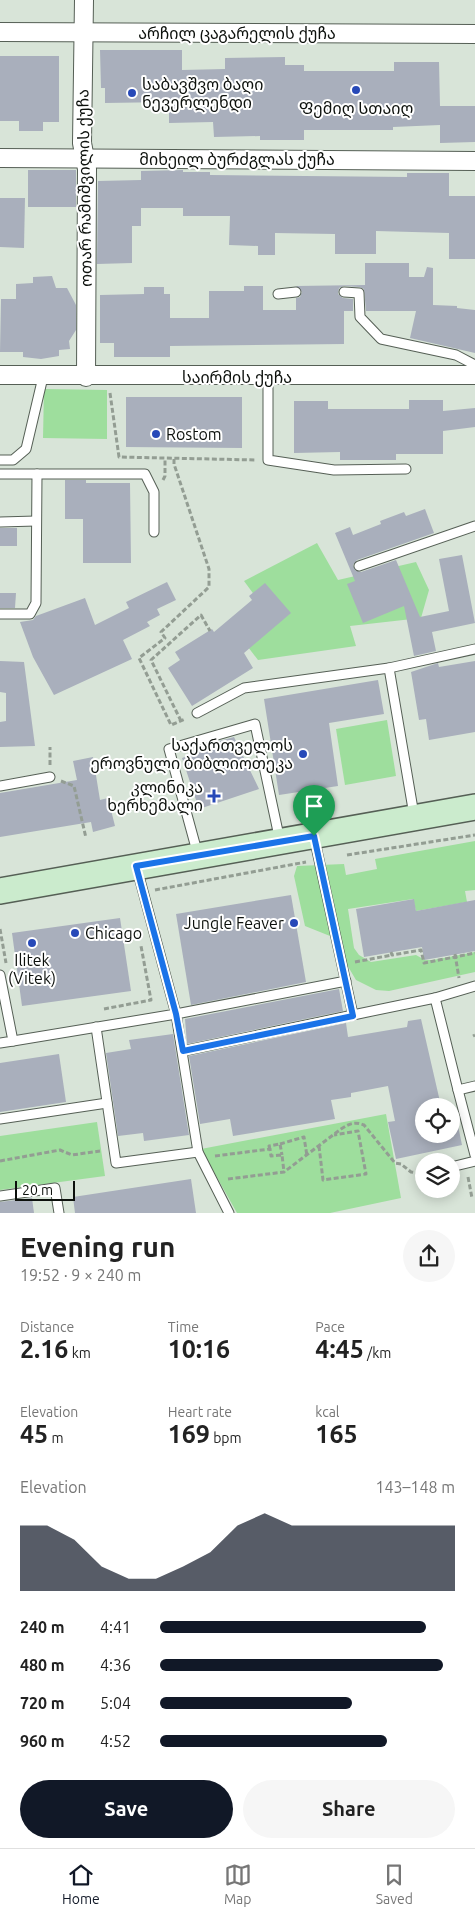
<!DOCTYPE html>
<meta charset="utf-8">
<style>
body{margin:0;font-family:Ubuntu,"Noto Sans Georgian",sans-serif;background:#f6f6f6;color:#222;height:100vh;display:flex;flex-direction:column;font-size:19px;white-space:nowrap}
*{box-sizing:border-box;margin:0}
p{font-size:16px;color:#767676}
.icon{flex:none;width:28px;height:28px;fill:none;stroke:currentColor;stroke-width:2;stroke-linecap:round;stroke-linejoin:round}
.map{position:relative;height:1213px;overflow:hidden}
.sheet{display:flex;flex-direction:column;background:#fff;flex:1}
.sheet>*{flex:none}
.controls{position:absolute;left:415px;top:1098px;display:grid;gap:10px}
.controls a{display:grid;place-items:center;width:45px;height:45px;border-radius:50%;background:#fff;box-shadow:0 2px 12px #0003;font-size:25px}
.scale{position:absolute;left:15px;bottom:12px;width:60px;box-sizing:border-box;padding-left:5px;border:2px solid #0c100c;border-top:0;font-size:14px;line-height:18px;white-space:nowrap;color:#0c100c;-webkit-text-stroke:4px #fff;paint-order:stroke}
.pin{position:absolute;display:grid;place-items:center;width:42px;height:42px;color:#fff;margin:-51px -21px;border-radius:50% 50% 50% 0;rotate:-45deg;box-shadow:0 0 5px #0007}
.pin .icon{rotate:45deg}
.round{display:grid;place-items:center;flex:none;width:52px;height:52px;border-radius:26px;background:#f6f6f6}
.summary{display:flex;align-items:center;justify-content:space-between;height:85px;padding:0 20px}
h1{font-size:28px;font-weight:700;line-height:38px}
.stats{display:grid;grid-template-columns:repeat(3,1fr);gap:8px;height:85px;padding:5px 20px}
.stats div{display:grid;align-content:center}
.stats b{font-size:25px;font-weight:700}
.stats small{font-size:14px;font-weight:400}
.stats p{font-size:14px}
.chart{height:140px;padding:10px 20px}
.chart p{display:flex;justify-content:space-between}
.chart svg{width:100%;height:90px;margin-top:5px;fill:#111827;opacity:.7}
.cta{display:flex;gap:10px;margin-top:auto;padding:10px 20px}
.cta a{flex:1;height:58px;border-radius:30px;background:#111827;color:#fff;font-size:20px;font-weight:700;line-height:58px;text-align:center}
.cta a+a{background:#f6f6f6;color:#222}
ul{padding:0 20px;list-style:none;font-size:16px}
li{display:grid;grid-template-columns:80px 60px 1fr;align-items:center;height:38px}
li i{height:12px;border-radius:6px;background:#111827}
.tabs{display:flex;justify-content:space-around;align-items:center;height:70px;border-top:1px solid #e0e0e0;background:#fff;font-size:14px;color:#767676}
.tabs a{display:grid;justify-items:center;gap:2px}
.tabs .current{color:#111827}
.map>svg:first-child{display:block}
.green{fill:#9ede9d}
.building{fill:#a9afbc}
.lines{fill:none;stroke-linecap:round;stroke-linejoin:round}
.service-casing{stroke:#555f55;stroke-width:11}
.minor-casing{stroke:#555f55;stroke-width:20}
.secondary-casing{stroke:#555f55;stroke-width:28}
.path{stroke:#939d93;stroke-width:3;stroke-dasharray:5 2.5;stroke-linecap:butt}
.service{stroke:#fff;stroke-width:9}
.minor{stroke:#fff;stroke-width:18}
.secondary{stroke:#cbebcd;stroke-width:25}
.route-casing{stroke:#fff;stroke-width:10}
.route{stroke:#1a73e8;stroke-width:6}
.poi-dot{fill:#2749b8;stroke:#fff;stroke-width:2}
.labels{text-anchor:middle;stroke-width:4;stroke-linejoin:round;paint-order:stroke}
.street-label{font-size:16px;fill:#0c100c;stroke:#fff}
.poi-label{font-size:16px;fill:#0c100c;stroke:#fff;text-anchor:start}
</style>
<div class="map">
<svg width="475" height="1213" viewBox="0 0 475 1213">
<rect width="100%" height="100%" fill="#d8e4d8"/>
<!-- green -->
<g class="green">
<path d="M44,389L107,390V439L43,438Z"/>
<path d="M317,543L338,580L416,562L429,590L421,618L350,626L356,646L258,660L248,647L275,623L244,581Z"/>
<path d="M387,720L396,776L345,785L336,729Z"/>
<path d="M475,841V890L465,891L467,902L416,911L413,899L348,909L354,948L359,955L371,962L416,955L425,960H433L475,952V972L389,991L376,990L356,980L330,936L305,926L294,876L297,866L344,864L346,875L377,869L375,859Z"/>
<path d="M386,1114L401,1198L330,1213H237L201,1149Z"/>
<path d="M97,1122L105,1176L0,1190V1136Z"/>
</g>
<!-- building -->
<g class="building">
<path d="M100,50H182V70L225,69V58L285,57V65H304V71H394V62H439L440,106H475V142L440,143V125L393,127V130H304V140H260V136L214,137L213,122L169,123V102L105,103V88H101Z"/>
<path d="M0,56H59V122H43V131H19V121H0Z"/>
<rect x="28" y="170" width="48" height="37"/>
<path d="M183,170V172H210V175L407,177V173H449V196H475V259H449V233L376,231V254H335V234L275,233V255H258V246L229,245L230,216H183V208H141V226H132V263L97,264L98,181L141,180V171Z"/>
<path d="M0,198H25L24,248L0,247Z"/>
<path d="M365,263H409V277H424L427,267L433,268V305L457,306V308L475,310V353L410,338L416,311H366L364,289L359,287L344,286L339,288L338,294L343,298L353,299V311H344V344L170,346V357H114V343H100V295L144,294V287H164V294H170V318H209V291H244V286H263V310H296V298L300,297L302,292L296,286L365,285Z"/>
<path d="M52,276L56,288H67L76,305V330L69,341L70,349L59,350V356L41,359L23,357V352H0L1,299H16V284L33,283V277Z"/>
<path d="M126,397H242V448L126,447Z"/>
<path d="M409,400H443V411L475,408V427L443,431V454H396V460H340V452L294,453V401H328V409H409Z"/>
<path d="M65,480H86V483H130L131,563H83V519H65Z"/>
<path d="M425,509L434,533L357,560L353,565L355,570L361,572L396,560L420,617L449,611L439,559L462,555L475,623L432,632L436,651L414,656L404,606L363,623L347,584L355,581L335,533L350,527L353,535L381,524L380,521L404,512L406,516Z"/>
<rect x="0" y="528" width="17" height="18"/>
<path d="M167,582L176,600L157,609L160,615L147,622L150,626L123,640L132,659L54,695L33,657L20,622L33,620L36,616L85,598L95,625L129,608L126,602Z"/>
<path d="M265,583L291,613L244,653L253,668L192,706L168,668L180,660L175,652L212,629L214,632L252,600L249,596Z"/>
<path d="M0,593H16L15,608H0Z"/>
<path d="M0,661L24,662L35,746L0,747V722L6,721V693L0,692Z"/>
<path d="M475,661V732L429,740L426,719L419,720L411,672L438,663L439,667Z"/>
<path d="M378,680L384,714L329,723L338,786L279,795L264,699Z"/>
<path d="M234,737L259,789L199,809L182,758L200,752L198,747Z"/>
<path d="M93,757L100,800L108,798L115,826L93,832L91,822L0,837V793L77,780L73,761Z"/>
<path d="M291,895L306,982L191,1005L176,914Z"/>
<path d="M414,899L416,911L475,900V951L424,960L422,947L364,957L356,909Z"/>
<path d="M120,918L131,991L22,1006L12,933Z"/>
<path d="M339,989L343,1011L187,1044L185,1019Z"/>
<path d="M421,1019L441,1106H424V1134H451V1112L455,1111L462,1145L396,1159L388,1122L395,1121L388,1086L351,1093V1097L331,1100L335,1119L233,1136L230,1119L200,1124L189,1056L346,1023L348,1037L407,1027L408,1021Z"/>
<path d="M173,1034L189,1135L144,1141L143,1133L118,1136L106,1053L131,1049L129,1040Z"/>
<path d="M59,1054L66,1102L0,1112V1063Z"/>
<path d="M191,1179L196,1213H75L73,1197Z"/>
<path d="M32,1198L34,1213H0V1202Z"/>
</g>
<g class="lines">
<!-- service casing -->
<g class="service-casing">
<g id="service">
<path d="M344,292L359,293L360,317L381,339L456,355L475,365"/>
<path d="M278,294L296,292"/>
<path d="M268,377V460L334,470L406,469"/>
<path d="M0,460H13L26,449L43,377"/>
<path d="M0,474H145L154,492V532"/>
<path d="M0,522L36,521"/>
<path d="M359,566L475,526"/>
<path d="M0,614H30L36,603L37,474"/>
<path d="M389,668L475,649"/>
<path d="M197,713L244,688L389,668L414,815"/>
<path d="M0,786L50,777"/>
<path d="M314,837L353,1015L435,998L458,1090L475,1086"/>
<path d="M198,855L169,749L255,724L280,841"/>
<path d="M0,975L13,1041L0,1043"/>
<path d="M435,998L475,986"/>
<path d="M96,1027L116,1163L198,1152"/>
<path d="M13,1041L176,1014L137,869"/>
<path d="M183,1051L353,1015"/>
<path d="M458,1090L475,1155"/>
<path d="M0,1119L107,1103"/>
<path d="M451,1167L475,1161"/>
<path d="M0,1196L55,1188L59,1213"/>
<path d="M229,1213L198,1152L176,1014L346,981"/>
</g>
</g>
<!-- minor casing -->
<g class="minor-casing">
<g id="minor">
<path d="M84,0L82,143L87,169L86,377"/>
<path d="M0,32L475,34"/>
<path d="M0,158L475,161"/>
<path d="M0,375H475"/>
</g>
</g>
<!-- secondary casing -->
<g class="secondary-casing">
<path id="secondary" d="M0,891L475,807"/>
</g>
<!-- path -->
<g class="path">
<path d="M110,393L119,457L256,460"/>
<path d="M174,459V464L209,569V587L161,632L165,638L139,658L171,725L185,719"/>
<path d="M163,480L165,476V459"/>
<path d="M181,721L151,660L201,615L210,631"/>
<path d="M50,765V747"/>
<path d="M61,781L74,786L86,838"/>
<path d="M347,855L475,835"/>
<path d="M155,890L306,862"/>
<path d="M0,929L6,963"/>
<path d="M391,952L392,955L421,950L424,963L475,953"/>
<path d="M455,954L459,978"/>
<path d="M355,962L392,955"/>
<path d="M104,1009L151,1000L141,946"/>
<path d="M473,1036L475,1035"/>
<path d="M280,1144L304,1137L307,1156"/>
<path d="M319,1146L323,1180L366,1174L358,1131L334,1135"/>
<path d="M270,1149L269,1146L280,1144L282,1155"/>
<path d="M215,1156L270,1149L271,1156L282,1155L284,1172"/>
<path d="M0,1161L60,1150L72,1155L100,1151"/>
<path d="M468,1177L472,1198"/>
<path d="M228,1179L284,1172L341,1129C349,1124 354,1121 364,1125L395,1163L401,1164L411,1172L424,1174"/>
</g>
<!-- service -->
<use href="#service" class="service"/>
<!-- minor -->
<use href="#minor" class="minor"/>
<!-- secondary -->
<use href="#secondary" class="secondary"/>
</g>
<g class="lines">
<!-- route casing -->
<g class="route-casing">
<path id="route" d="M314,836L353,1016L183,1051L176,1014L136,866Z"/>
</g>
<!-- route -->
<use href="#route" class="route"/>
</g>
<!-- markers -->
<g class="poi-dot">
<circle cx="356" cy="90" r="5"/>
<circle cx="132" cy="93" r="5"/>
<circle cx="156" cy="434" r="5"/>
<circle cx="303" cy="754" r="5"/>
<path d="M211.5 788.5h5v5h5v5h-5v5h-5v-5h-5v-5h5z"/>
<circle cx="294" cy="923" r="5"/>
<circle cx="75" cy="933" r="5"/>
<circle cx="32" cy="943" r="5"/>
</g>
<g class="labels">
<!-- street labels -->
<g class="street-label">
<text x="237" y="39">არჩილ ცაგარელის ქუჩა</text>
<text x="237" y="165">მიხეილ ბურძგლას ქუჩა</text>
<text transform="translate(84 188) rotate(-91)" y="6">ოთარ რამიშვილის ქუჩა</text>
<text x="237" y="383">საირმის ქუჩა</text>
</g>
<!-- poi labels -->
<g class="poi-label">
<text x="142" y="90">საბავშვო ბაღი<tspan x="142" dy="18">ნევერლენდი</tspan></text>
<text x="356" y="114" text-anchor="middle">Ფემიღ Სთაიღ</text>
<text x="166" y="440">Rostom</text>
<text x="293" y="751" text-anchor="end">საქართველოს<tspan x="293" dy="18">ეროვნული ბიბლიოთეკა</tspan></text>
<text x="203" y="793" text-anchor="end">კლინიკა<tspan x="203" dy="18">ხერხემალი</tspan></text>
<text x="284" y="929" text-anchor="end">Jungle Feaver</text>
<text x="85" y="939">Chicago</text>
<text x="32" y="966" text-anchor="middle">Ilitek<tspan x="32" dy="18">(Vitek)</tspan></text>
</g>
</g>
</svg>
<div class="controls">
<a><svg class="icon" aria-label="locate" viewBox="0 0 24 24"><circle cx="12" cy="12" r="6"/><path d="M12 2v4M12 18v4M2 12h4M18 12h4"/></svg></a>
<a><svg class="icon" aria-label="layers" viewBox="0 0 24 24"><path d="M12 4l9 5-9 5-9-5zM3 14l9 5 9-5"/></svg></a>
</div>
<div class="scale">20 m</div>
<div class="pin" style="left:314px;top:836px;background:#1e9e55"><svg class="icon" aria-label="arrive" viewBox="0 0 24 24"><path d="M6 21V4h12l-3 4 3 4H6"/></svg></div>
</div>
<section class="sheet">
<div class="summary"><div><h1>Evening run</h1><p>19:52 · 9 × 240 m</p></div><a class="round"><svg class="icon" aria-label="share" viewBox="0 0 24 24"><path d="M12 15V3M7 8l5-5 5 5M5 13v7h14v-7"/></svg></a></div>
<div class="stats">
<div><p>Distance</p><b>2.16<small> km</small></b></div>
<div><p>Time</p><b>10:16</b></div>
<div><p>Pace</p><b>4:45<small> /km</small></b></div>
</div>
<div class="stats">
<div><p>Elevation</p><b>45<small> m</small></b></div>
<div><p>Heart rate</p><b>169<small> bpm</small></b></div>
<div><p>kcal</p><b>165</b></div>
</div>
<div class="chart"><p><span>Elevation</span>143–148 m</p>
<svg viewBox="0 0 160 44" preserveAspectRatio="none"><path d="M0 44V12L10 12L20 19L30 32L40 38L50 38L60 32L70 25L80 12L90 6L100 12L110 12L120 12L130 12L140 12L150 12L160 12V44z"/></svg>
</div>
<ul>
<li><b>240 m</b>4:41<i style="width:90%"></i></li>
<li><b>480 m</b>4:36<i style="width:96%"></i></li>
<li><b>720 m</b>5:04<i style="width:65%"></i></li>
<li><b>960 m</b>4:52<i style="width:77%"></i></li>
</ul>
<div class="cta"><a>Save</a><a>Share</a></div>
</section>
<nav class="tabs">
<a class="current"><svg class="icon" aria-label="home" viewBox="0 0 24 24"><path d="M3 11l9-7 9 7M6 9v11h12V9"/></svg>Home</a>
<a><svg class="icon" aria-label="map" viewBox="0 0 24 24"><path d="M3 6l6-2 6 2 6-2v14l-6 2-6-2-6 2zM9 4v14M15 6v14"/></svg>Map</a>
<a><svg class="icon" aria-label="saved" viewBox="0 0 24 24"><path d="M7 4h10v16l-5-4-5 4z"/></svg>Saved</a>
</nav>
